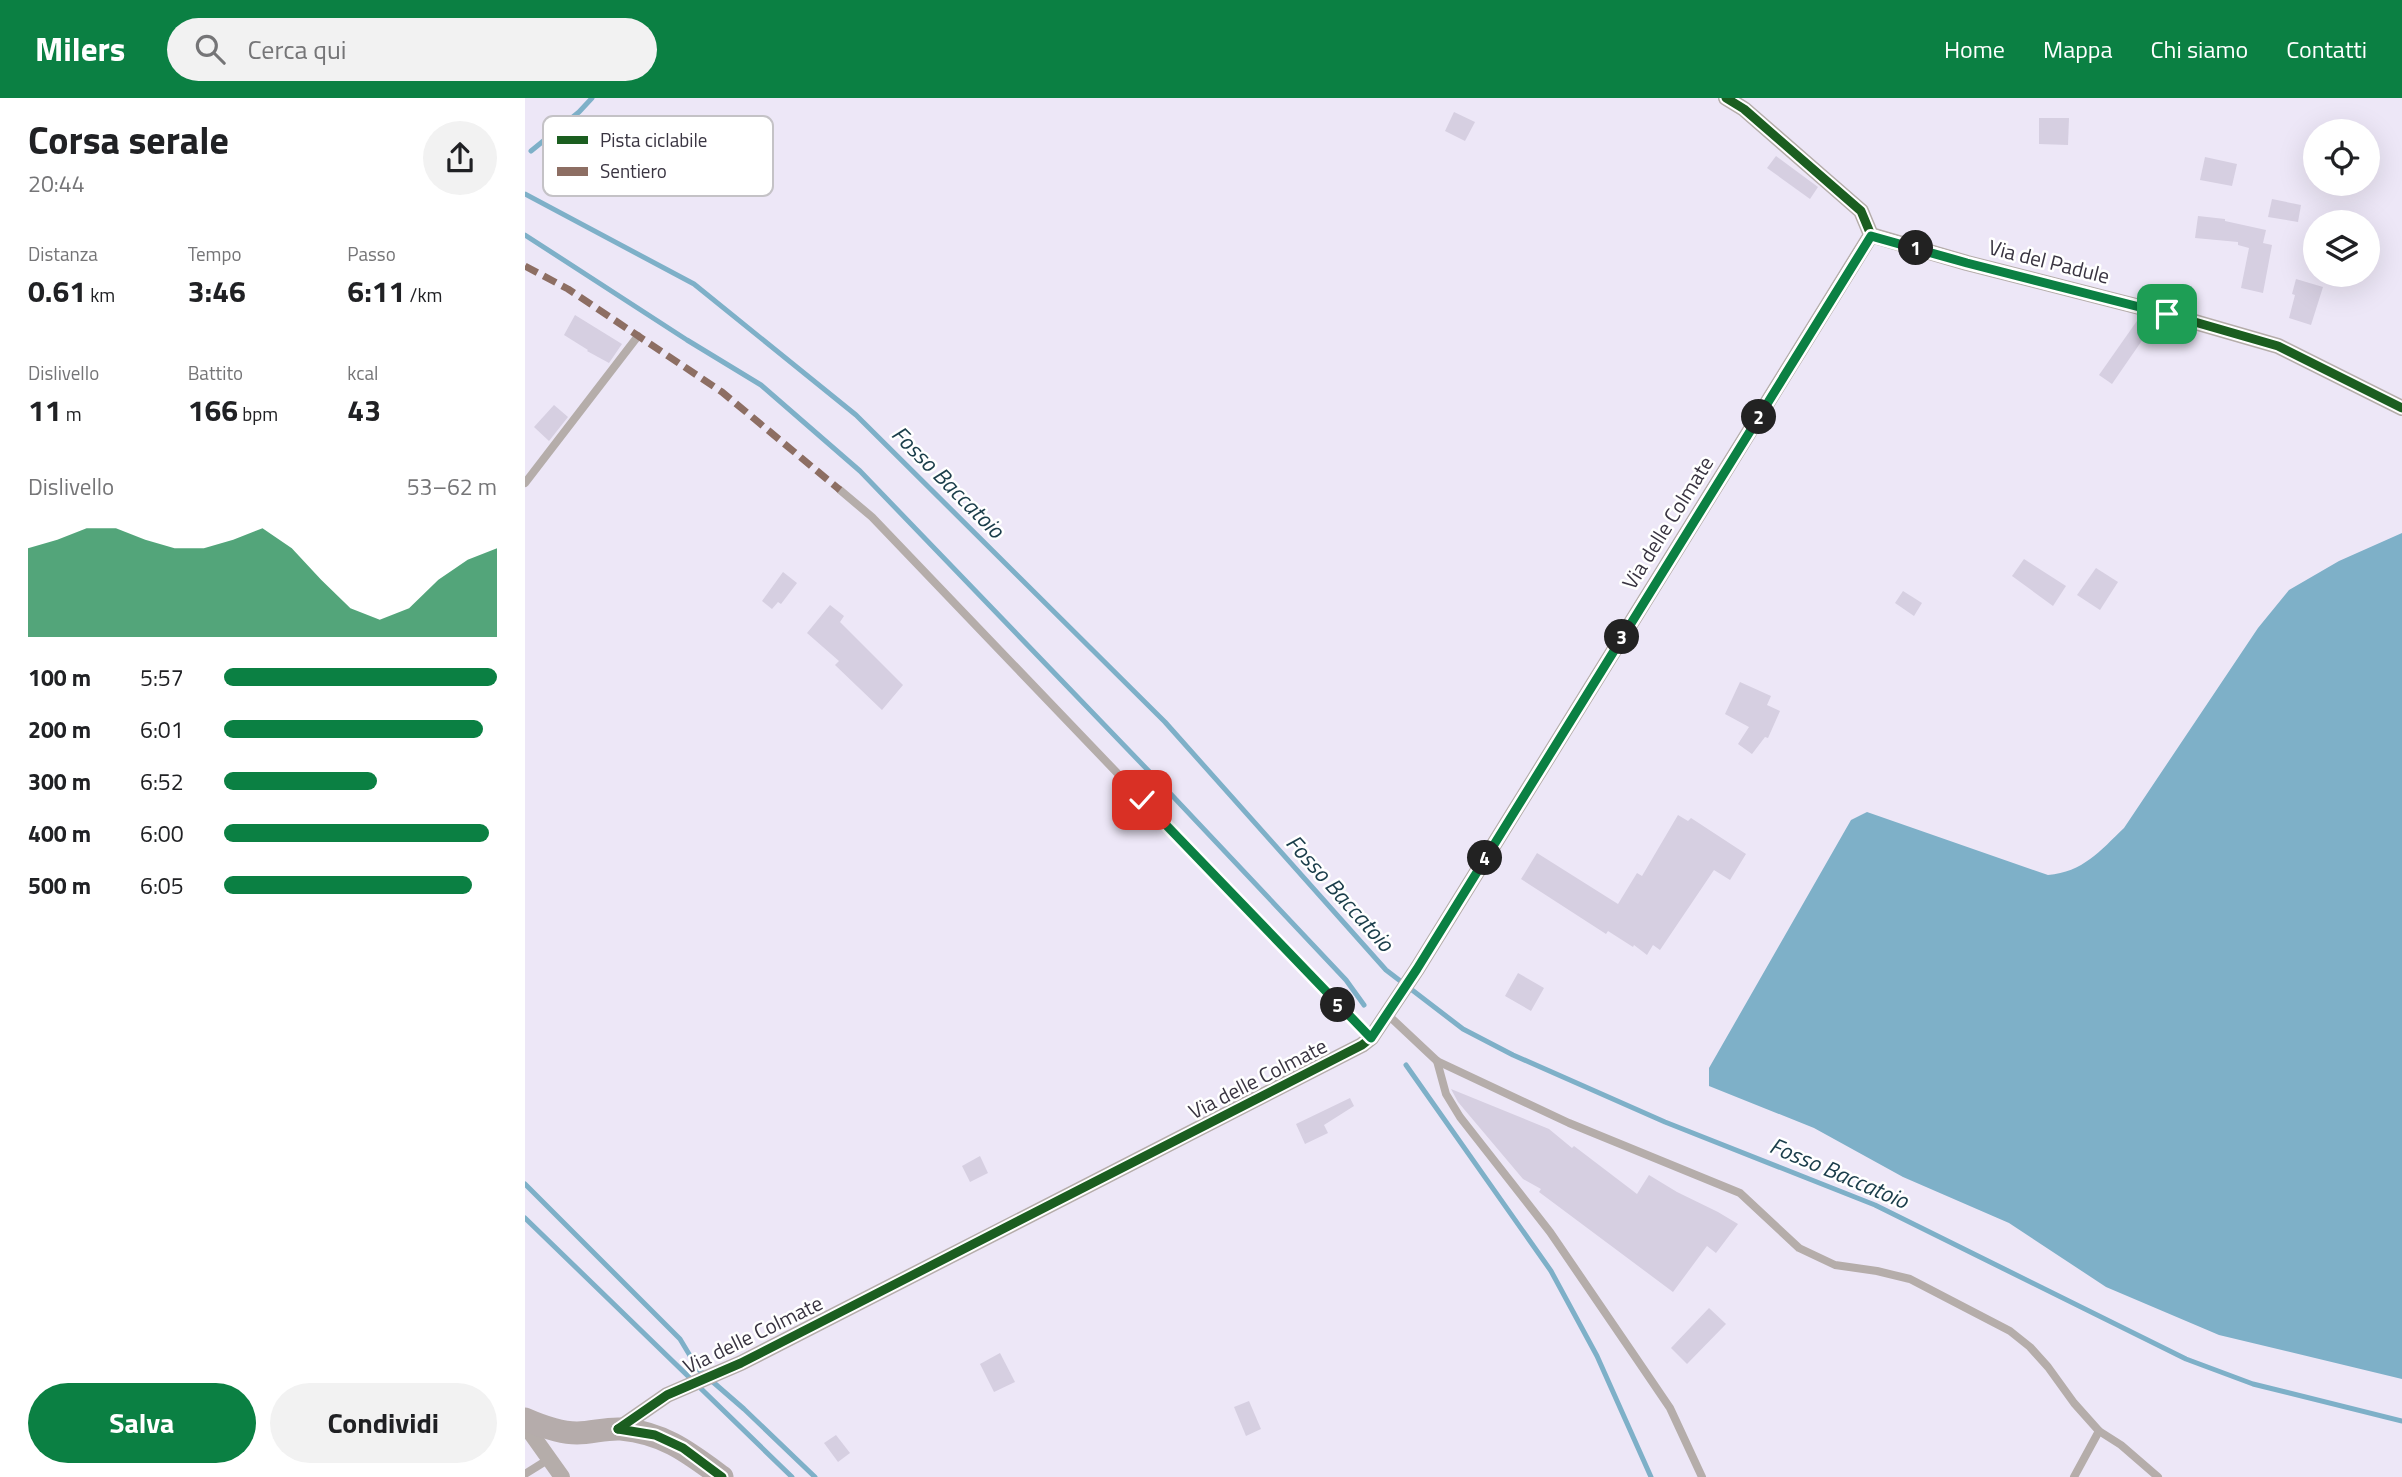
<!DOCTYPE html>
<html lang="it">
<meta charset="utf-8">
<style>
body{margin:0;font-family:"Titillium Web",sans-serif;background:#f2f2f2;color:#202124;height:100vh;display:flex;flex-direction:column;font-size:26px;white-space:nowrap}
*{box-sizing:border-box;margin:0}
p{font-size:23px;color:#757577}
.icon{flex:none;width:38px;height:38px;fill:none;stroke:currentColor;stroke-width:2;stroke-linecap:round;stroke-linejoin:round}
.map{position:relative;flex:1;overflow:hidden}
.details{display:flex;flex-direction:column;background:#fff;width:525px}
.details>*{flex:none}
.controls{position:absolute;left:1778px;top:21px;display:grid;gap:14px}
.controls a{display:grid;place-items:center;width:77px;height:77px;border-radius:50%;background:#fff;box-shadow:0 7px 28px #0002;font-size:35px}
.pin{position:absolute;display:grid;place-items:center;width:60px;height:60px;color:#fff;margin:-30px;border-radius:14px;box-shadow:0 4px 10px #0006}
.km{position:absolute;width:35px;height:35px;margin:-18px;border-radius:50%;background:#222;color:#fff;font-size:19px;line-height:35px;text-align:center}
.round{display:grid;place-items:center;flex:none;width:74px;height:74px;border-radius:37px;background:#f2f2f2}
.summary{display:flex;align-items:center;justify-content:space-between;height:119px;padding:0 28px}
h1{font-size:38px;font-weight:700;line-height:52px}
.metrics{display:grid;grid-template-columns:repeat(3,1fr);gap:10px;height:119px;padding:7px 28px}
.metrics div{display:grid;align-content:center}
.metrics b{font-size:30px;font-weight:700}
.metrics small{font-size:19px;font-weight:400}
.metrics p{font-size:19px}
.chart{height:196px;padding:14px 28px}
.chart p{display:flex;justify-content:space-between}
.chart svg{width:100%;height:126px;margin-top:7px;fill:#0b8043;opacity:.7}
.primary-button{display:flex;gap:14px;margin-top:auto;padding:14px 28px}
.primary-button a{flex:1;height:80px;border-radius:42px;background:#0b8043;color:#fff;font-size:28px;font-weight:700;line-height:80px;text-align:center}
.primary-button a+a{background:#f2f2f2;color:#202124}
ul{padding:0 28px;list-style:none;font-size:23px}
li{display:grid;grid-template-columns:112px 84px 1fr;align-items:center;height:52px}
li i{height:18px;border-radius:9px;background:#0b8043}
header{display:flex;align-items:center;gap:42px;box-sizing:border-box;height:98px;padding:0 35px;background:#0b8043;color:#fff}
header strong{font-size:33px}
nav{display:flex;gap:38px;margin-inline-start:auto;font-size:24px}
.search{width:490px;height:63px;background:#f2f2f2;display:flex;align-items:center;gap:18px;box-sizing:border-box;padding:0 24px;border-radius:38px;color:#757577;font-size:26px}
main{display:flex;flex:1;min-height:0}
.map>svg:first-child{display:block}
.water{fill:#7eb0c8}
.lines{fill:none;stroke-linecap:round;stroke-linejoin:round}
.stream{stroke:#7eb0c8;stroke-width:5}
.building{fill:#d6cfe1}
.lane{stroke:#b5adaa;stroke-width:8}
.street{stroke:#b5adaa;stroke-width:16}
.secondary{stroke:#b5acab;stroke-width:23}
.quiet{stroke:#8d6e63;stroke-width:7;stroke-dasharray:14 7;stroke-linecap:butt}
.cycleway-casing{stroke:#fff;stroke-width:13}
.cycleway{stroke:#1b5e20;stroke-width:9}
.route-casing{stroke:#fff;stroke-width:14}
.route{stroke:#0b8043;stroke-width:9}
.labels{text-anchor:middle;stroke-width:5;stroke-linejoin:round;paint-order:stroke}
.street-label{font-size:21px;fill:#393441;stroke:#fff}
.water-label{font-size:23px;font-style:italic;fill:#1a3d4a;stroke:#fff}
.key{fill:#fff;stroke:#c4c2c6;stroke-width:2}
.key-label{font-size:19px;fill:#393441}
</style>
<header>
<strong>Milers</strong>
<div class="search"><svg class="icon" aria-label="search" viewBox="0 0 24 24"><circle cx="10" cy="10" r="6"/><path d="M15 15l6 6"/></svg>Cerca qui</div>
<nav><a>Home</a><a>Mappa</a><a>Chi siamo</a><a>Contatti</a></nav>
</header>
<main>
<section class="details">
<div class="summary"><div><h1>Corsa serale</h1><p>20:44</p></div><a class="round"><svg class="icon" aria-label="share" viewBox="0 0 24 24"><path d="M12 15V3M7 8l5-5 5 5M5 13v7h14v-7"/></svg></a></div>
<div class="metrics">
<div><p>Distanza</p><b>0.61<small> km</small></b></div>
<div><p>Tempo</p><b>3:46</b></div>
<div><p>Passo</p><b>6:11<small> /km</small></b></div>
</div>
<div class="metrics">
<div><p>Dislivello</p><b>11<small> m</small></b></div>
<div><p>Battito</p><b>166<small> bpm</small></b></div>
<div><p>kcal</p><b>43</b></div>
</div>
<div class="chart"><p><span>Dislivello</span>53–62 m</p>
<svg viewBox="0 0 160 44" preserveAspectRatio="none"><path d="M0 44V13L10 10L20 6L30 6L40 10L50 13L60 13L70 10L80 6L90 13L100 24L110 34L120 38L130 34L140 24L150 17L160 13V44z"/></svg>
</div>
<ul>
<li><b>100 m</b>5:57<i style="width:100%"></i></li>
<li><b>200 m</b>6:01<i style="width:95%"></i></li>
<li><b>300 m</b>6:52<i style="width:56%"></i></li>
<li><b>400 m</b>6:00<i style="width:97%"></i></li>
<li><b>500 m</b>6:05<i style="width:91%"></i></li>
</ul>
<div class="primary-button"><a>Salva</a><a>Condividi</a></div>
</section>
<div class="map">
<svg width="1877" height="1379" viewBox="0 0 1877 1379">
<rect width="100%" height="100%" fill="#ede7f7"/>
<!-- water -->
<path class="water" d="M1877,435V1281L1694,1237L1581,1189L1484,1125L1378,1079L1289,1030L1184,988V970L1326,722L1342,714L1523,777C1558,774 1575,753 1599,730L1733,530L1764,492L1814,463Z"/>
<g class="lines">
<!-- stream -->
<g class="stream">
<path d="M6,53L54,14L67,0"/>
<path d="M0,96L169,186L331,317L640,624L861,872L938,931L988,957L1140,1024L1350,1107L1661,1261L1728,1286L1877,1323"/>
<path d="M0,137L162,242L236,287L335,373L641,691L821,882L839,907"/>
<path d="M881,967L1026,1173L1072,1258L1126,1379"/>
<path d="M0,1086L155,1241L173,1271L219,1311L290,1379"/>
<path d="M0,1120L267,1379"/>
</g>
</g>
<!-- building -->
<g class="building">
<path d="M929,14L950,24L940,43L920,33Z"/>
<path d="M1514,20H1544L1543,47L1514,46Z"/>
<path d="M1251,58L1293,89L1285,101L1242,70Z"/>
<path d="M1680,59L1712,66L1707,88L1675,82Z"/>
<path d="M1747,101L1776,107L1773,124L1743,119Z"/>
<path d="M1673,118L1700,121V123L1741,132L1738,145L1747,147L1738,195L1716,190L1724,150L1713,147V144L1670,140Z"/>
<path d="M1771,181L1798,189L1786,227L1764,220L1770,197L1767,196Z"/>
<path d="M50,217L97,246L84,265L62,253L63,252L39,237Z"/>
<path d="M1614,220L1629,225L1587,286L1574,277Z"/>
<path d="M29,307L43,319L24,343L9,329Z"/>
<path d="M1499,461L1541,488L1528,508L1487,478Z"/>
<path d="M1571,470L1593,484L1575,512L1552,497Z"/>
<path d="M258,474L272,485L256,506L253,504L247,511L237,503Z"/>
<path d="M1378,493L1397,505L1389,518L1370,505Z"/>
<path d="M305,507L319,518L315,524L378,587L357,612L310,567L314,563L282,535Z"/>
<path d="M1215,584L1246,598L1242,607L1255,613L1243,640L1240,639L1227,656L1213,646L1224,629L1200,616Z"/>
<path d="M1153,717L1163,723L1166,720L1221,756L1205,782L1189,772L1135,852L1128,847L1122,857L1109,847L1108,849L1083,833L1081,836L996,781L1012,755L1093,806L1112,775L1117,778Z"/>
<path d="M993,875L1019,890L1006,913L980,898Z"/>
<path d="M926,991L1024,1031L1047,1050L1049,1048L1112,1096L1124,1077L1152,1094L1193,1114L1213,1126L1191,1155L1182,1148L1148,1194L1014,1094L1016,1091L998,1081L933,1004Z"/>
<path d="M825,1000L829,1008L799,1027L803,1035L780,1046L771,1026Z"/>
<path d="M455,1058L463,1075L445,1084L437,1068Z"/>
<path d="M1184,1210L1201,1226L1162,1266L1146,1250Z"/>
<path d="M475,1255L490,1284L469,1294L455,1266Z"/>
<path d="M724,1303L736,1331L721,1338L709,1309Z"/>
<path d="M311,1337L325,1355L313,1364L299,1345Z"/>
</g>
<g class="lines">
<!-- lane -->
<g class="lane">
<path d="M0,385L113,238"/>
<path d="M315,392L347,419L846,940"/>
<path d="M862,916L912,963L1044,1025L1215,1095L1274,1150L1310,1167L1352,1173L1385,1181L1485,1233L1505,1249L1523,1269L1549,1305L1574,1333L1596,1347L1633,1379"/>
<path d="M912,963L921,996L935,1019L1025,1134L1109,1257L1145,1310L1177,1379"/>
<path d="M0,1376L24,1361"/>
<path d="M1549,1379L1574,1333"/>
</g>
<!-- street -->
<g class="street">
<path d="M1201,0L1219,11L1336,113L1346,137"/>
<path d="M1346,137L1442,165L1642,216L1753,248L1877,310"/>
<path d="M0,1327L37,1379"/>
<path d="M93,1331L142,1297L216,1265L837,947L846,940L892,871L1346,137"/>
</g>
<!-- secondary -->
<path class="secondary" d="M0,1321C16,1328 34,1335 52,1335C67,1335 81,1330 96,1331C139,1335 163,1354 197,1379"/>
<!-- quiet -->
<path class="quiet" d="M0,168L43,191L197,294L315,392"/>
<!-- cycleway casing -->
<g class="cycleway-casing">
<g id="cycleway">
<path d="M1201,0L1219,11L1336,113L1346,137"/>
<path d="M1346,137L1442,165L1642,216L1753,248L1877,310"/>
<path d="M93,1331L142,1297L216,1265L837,947L846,940L892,871L1346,137"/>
<path d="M93,1331L130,1337L158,1350L197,1379"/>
</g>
</g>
<!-- cycleway -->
<use href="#cycleway" class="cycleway"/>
</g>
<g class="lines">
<!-- route casing -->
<g class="route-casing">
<path id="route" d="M617,702L846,940L892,871L1346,138L1442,165L1642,216"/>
</g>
<!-- route -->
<use href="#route" class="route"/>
</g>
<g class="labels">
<!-- street labels -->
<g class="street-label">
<text transform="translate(1524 164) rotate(14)" y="7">Via del Padule</text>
<text transform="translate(1143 425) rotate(-58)" y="7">Via delle Colmate</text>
<text transform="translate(733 981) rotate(-27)" y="7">Via delle Colmate</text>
<text transform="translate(228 1237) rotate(-26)" y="7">Via delle Colmate</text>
</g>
<!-- water labels -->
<g class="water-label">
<text transform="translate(423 384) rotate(45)" y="8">Fosso Baccatoio</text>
<text transform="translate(815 795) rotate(48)" y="8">Fosso Baccatoio</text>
<text transform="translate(1314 1075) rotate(23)" y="8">Fosso Baccatoio</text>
</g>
</g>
<!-- legend -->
<rect x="18" y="18" width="230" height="80" rx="10" class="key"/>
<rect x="32" y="38" width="31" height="8" fill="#1b5e20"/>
<rect x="32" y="69" width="31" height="9" fill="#8d6e63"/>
<g class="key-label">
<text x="75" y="49">Pista ciclabile</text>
<text x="75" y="80">Sentiero</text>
</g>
</svg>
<div class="controls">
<a><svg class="icon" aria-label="locate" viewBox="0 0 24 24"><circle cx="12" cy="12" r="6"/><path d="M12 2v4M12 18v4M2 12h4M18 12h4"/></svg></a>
<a><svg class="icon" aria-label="layers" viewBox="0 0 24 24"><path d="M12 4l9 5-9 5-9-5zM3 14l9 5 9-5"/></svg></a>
</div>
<div class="pin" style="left:1642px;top:216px;background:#1e9e55"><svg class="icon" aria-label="arrive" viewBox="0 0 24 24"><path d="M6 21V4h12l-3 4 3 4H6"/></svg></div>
<div class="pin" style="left:617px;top:702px;background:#d93025"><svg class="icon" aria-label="check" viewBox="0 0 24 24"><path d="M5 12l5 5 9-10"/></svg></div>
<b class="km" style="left:1391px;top:150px">1</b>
<b class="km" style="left:1234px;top:319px">2</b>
<b class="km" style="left:1097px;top:539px">3</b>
<b class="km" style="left:960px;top:760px">4</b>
<b class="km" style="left:813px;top:907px">5</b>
</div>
</main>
